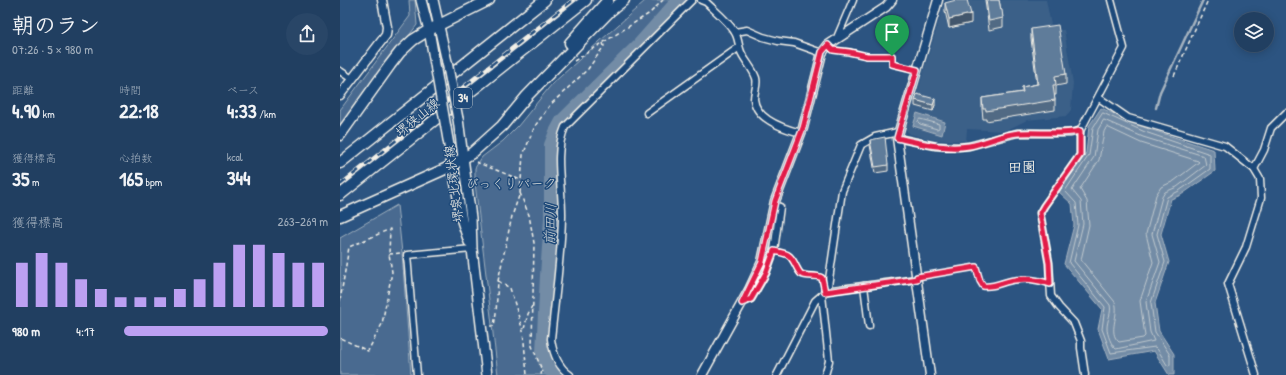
<!DOCTYPE html>
<html lang="ja">
<meta charset="utf-8">
<style>
body{margin:0;font-family:"Patrick Hand","Klee One",sans-serif;background:#294667;color:#f1f3f6;height:100vh;display:flex;flex-direction:column;font-size:15px;white-space:nowrap}
*{box-sizing:border-box;margin:0}
p{font-size:13px;color:#a2afbd}
.icon{flex:none;width:22px;height:22px;fill:none;stroke:currentColor;stroke-width:2;stroke-linecap:round;stroke-linejoin:round}
.map{position:relative;flex:1;overflow:hidden}
.sheet{display:flex;flex-direction:column;background:#213f61;width:340px}
.sheet>*{flex:none}
.controls{position:absolute;left:894px;top:12px;display:grid;gap:8px}
.controls a{display:grid;place-items:center;width:40px;height:40px;border-radius:50%;background:#213f61;box-shadow:0 2px 10px #0003,0 0 0 1px #3e5876;font-size:20px}
.pin{position:absolute;display:grid;place-items:center;width:34px;height:34px;color:#fff;margin:-41px -17px;border-radius:50% 50% 50% 0;rotate:-45deg;box-shadow:0 0 4px #0007}
.pin .icon{rotate:45deg}
.round{display:grid;place-items:center;flex:none;width:42px;height:42px;border-radius:21px;background:#294667}
.headline{display:flex;align-items:center;justify-content:space-between;height:68px;padding:0 12px}
h1{font-size:22px;font-weight:700;line-height:30px}
.metrics{display:grid;grid-template-columns:repeat(3,1fr);gap:6px;height:68px;padding:4px 12px}
.metrics div{display:grid;align-content:center}
.metrics b{font-size:20px;font-weight:700}
.metrics small{font-size:11px;font-weight:400}
.metrics p{font-size:11px}
.chart{height:112px;padding:8px 12px}
.chart p{display:flex;justify-content:space-between}
.chart svg{width:100%;height:72px;margin-top:4px;stroke:#bca0f2;stroke-width:6}
ul{padding:0 12px;list-style:none;font-size:13px}
li{display:grid;grid-template-columns:64px 48px 1fr;align-items:center;height:30px}
li i{height:10px;border-radius:5px;background:#bca0f2}
main{display:flex;flex:1;min-height:0}
.map>svg:first-child{display:block}
.built{fill:#3b6088}
.green{fill:#496b90;stroke:#9eaebc}
.water{fill:#738ca6;stroke:#a7b4c0}
.lines{fill:none;stroke-linecap:round;stroke-linejoin:round}
.shore{stroke:#c0c9ce;stroke-width:1}
.stream{stroke:#a7b4c0;stroke-width:2.5}
.river{stroke:#738ca6;stroke-width:14}
.service-casing{stroke:#f4f1e8;stroke-width:6}
.minor-casing{stroke:#f4f1e8;stroke-width:9}
.tertiary-casing{stroke:#f4f1e8;stroke-width:11}
.secondary-casing{stroke:#f4f1e8;stroke-width:12}
.primary-casing{stroke:#f4f1e8;stroke-width:13}
.path{stroke:#f4f1e8;stroke-width:1.5;stroke-dasharray:4 3;stroke-linecap:butt}
.service{stroke:#1f4a7a;stroke-width:3}
.minor{stroke:#1f4a7a;stroke-width:6}
.tertiary{stroke:#1f4a7a;stroke-width:8}
.secondary{stroke:#1f4a7a;stroke-width:9}
.primary{stroke:#1f4a7a;stroke-width:10}
.rail-casing{stroke:#f4f1e8;stroke-width:4}
.rail{stroke:#1f4a7a;stroke-width:2.5;stroke-dasharray:8;stroke-linecap:butt}
.secondary-bridge-casing{stroke:#f4f1e8;stroke-width:12;stroke-linecap:butt}
.secondary-bridge{stroke:#1f4a7a;stroke-width:9}
.wall{fill:#516a84;stroke:#f4f1e8}
.shaded-wall{fill:#42566c;stroke:#f4f1e8}
.building{fill:#5e7b9a;stroke:#f4f1e8}
.route-casing{stroke:#fff;stroke-width:8}
.route{stroke:#e11d48;stroke-width:5}
.labels{text-anchor:middle;stroke-width:3;stroke-linejoin:round;paint-order:stroke}
.shield{fill:#1f4a7a;stroke:#b4bfc7;stroke-width:1}
.shield-label{font-size:12px;font-weight:bold;fill:#f4f1e8}
.street-label{font-size:13px;fill:#f4f1e8;stroke:#1f4a7a}
.park-label{font-size:13px;fill:#dadddb;stroke:#1f4a7a}
.neighbourhood-label{font-size:14px;font-weight:bold;fill:#f4f1e8;stroke:#1f4a7a}
.water-label{font-size:14px;font-style:italic;fill:#dadddb;stroke:#1f4a7a}
</style>
<main>
<section class="sheet">
<div class="headline"><div><h1>朝のラン</h1><p>07:26 · 5 × 980 m</p></div><a class="round"><svg class="icon" aria-label="share" viewBox="0 0 24 24"><path d="M12 15V3M7 8l5-5 5 5M5 13v7h14v-7"/></svg></a></div>
<div class="metrics">
<div><p>距離</p><b>4.90<small> km</small></b></div>
<div><p>時間</p><b>22:18</b></div>
<div><p>ペース</p><b>4:33<small> /km</small></b></div>
</div>
<div class="metrics">
<div><p>獲得標高</p><b>35<small> m</small></b></div>
<div><p>心拍数</p><b>165<small> bpm</small></b></div>
<div><p>kcal</p><b>344</b></div>
</div>
<div class="chart"><p><span>獲得標高</span>263–269 m</p>
<svg viewBox="0 0 160 44" preserveAspectRatio="none"><path d="M5 44V17M15 44V11M25 44V17M35 44V27M45 44V33M55 44V38M65 44V38M75 44V38M85 44V33M95 44V27M105 44V17M115 44V6M125 44V6M135 44V11M145 44V17M155 44V17"/></svg>
</div>
<ul>
<li><b>980 m</b>4:17<i style="width:100%"></i></li>
</ul>
</section>
<div class="map">
<svg width="946" height="375" viewBox="0 0 946 375">
<rect width="100%" height="100%" fill="#2c5481"/>
<filter id="ink" filterUnits="userSpaceOnUse"><feTurbulence type="fractalNoise" baseFrequency=".025" numOctaves="2"/><feDisplacementMap in="SourceGraphic" scale="8" xChannelSelector="R" yChannelSelector="G"/><feConvolveMatrix kernelMatrix="1 2 1 2 8 2 1 2 1" color-interpolation-filters="sRGB"/></filter>
<g filter="url(#ink)">
<!-- built -->
<path class="built" d="M624,0H706L712,30H724L733,83L731,110L726,116L687,120L665,131L627,129L626,141L592,140L570,134L566,130L603,7Z"/>
<!-- green -->
<g class="green">
<path d="M69,0H75L77,25L0,126V110L70,16Z"/>
<path d="M306,0H335L216,121L207,148L208,213L200,348L202,363L209,375H158L135,183V168L142,157L163,141L178,126L212,84Z"/>
<path d="M57,205L62,253L71,375H0V238Z"/>
</g>
<!-- water -->
<g class="water">
<path d="M761,108L806,128L874,150L875,171L841,195L831,199L821,234L829,262L815,303L819,331L834,354V375H829L814,351L769,359L758,329L762,309L724,264L734,225L732,204L719,192L746,153L749,126Z"/>
<path d="M577,113L605,122L602,135L573,126Z"/>
</g>
<g class="lines">
<!-- shore -->
<g class="shore">
<path d="M763,113L805,132L870,154V169L839,191L827,197L817,234L825,262L811,303L815,332L830,355V364L829,366L827,365L818,350L815,347L771,353L762,329L765,307L729,263L738,225L736,203L725,191L749,155L753,128Z"/>
<path d="M580,119L599,124V128L597,129L580,124L578,122Z"/>
<path d="M764,120L803,137L864,156L866,165L837,187L825,192L822,197L812,234L820,262L806,302L810,332L814,341L776,349C771,345 767,334 767,328C767,320 772,313 770,305L734,261L743,224L741,201L732,190L754,157L758,130Z"/>
<path d="M767,127L801,143L858,161L859,162L834,181L821,187L816,195L806,234L813,262L800,301L805,336L803,338L779,342C767,332 780,315 775,302L741,260L749,225L747,201L740,189L759,160L764,132Z"/>
</g>
<!-- stream -->
<path class="stream" d="M816,108L820,92L863,0"/>
<!-- river -->
<path class="river" d="M214,375L206,365L203,352L207,276L211,218V145L216,132L222,121L299,45L339,0"/>
<!-- service casing -->
<g class="service-casing">
<g id="service">
<path d="M488,45L493,50L509,51L527,56H552V64L575,70"/>
<path d="M434,251C456,256 449,257 460,273C467,276 476,274 482,278L484,289"/>
</g>
</g>
<!-- minor casing -->
<g class="minor-casing">
<g id="minor">
<path d="M361,0L366,2C375,11 387,20 394,31C399,37 398,47 402,54C406,62 413,69 416,78C418,85 414,91 414,99C416,120 445,129 461,133"/>
<path d="M395,32L407,30L423,37L438,41L454,43L482,53"/>
<path d="M496,40L513,0"/>
<path d="M0,71L12,79"/>
<path d="M759,98L788,118L885,146L914,169L920,179L921,198L906,247L888,284L916,375"/>
<path d="M307,113L398,48"/>
<path d="M557,138L596,146L618,147L629,146L677,133H730L740,131"/>
<path d="M914,169L924,150L931,128L946,113"/>
<path d="M524,286L529,326"/>
<path d="M485,291L577,279"/>
<path d="M482,295L489,361L485,375"/>
<path d="M402,303L411,299L426,273L434,251L440,207L434,206"/>
<path d="M77,375L67,255L132,249"/>
<path d="M230,375C218,367 213,354 211,339C215,299 221,258 222,218C223,188 213,155 225,127L352,0"/>
<path d="M437,375L475,301L482,295L488,286L502,191L521,145L535,137L558,132"/>
<path d="M745,375L741,348V341L734,323L719,307L711,296L709,263L700,213L704,206L740,155V131L784,48L771,0"/>
</g>
</g>
<!-- tertiary casing -->
<g class="tertiary-casing">
<g id="tertiary">
<path d="M0,95L46,35L47,27L42,0"/>
<path d="M362,375L409,290L422,262L435,201L463,128L482,53L488,45L546,7L552,0"/>
<path d="M590,375L557,138L598,0"/>
</g>
</g>
<!-- secondary casing -->
<g class="secondary-casing">
<g id="secondary">
<path d="M81,0L89,30L96,70"/>
<path d="M93,0L107,62"/>
<path d="M118,119L131,218L132,249L147,375"/>
<path d="M106,128L122,221L129,242"/>
</g>
</g>
<!-- primary casing -->
<g class="primary-casing">
<g id="primary">
<path d="M230,43L268,0"/>
<path d="M0,135L50,65L60,52L73,40L89,30L149,0"/>
<path d="M0,163L205,0"/>
<path d="M0,195L246,0"/>
<path d="M0,216L105,169L132,153L162,126L187,96L270,11L284,0"/>
</g>
</g>
<!-- path -->
<g class="path">
<path d="M234,61L310,13L323,0"/>
<path d="M834,76L868,0"/>
<path d="M136,162L181,180"/>
<path d="M180,193L189,215L194,243L192,346L202,370L201,375"/>
<path d="M49,254L61,253"/>
<path d="M585,276L636,267L640,281L643,286C653,288 663,283 672,280C681,278 695,279 704,282"/>
<path d="M158,281L170,288L183,331L187,375"/>
<path d="M0,301L9,247L50,229L49,254L52,272L42,324L28,351L0,338"/>
<path d="M150,326H154L156,313L158,281L172,216L180,193L183,155L195,126L210,105L248,69L264,46L263,43"/>
<path d="M184,329L188,314L192,306"/>
</g>
<!-- service -->
<use href="#service" class="service"/>
<!-- minor -->
<use href="#minor" class="minor"/>
<!-- tertiary -->
<use href="#tertiary" class="tertiary"/>
<!-- secondary -->
<use href="#secondary" class="secondary"/>
<!-- primary -->
<use href="#primary" class="primary"/>
<!-- rail casing -->
<g class="rail-casing">
<path id="rail" d="M0,185L233,0"/>
</g>
<!-- rail -->
<use href="#rail" class="rail"/>
<!-- secondary-bridge casing -->
<g class="secondary-bridge-casing">
<g id="secondary-bridge">
<path d="M107,62L118,119"/>
<path d="M96,70L106,128"/>
</g>
</g>
<!-- secondary-bridge -->
<use href="#secondary-bridge" class="secondary-bridge"/>
</g>
<!-- wall -->
<g class="wall">
<path d="M645,0H659L661,10L663,18V27L649,30Z"/>
<path d="M605,3L631,23L609,28L605,11Z"/>
<path d="M691,29L726,74V84L716,86V95H714L715,100V110L646,121V119H643L642,109V98L682,92V87L697,84L691,39Z"/>
<path d="M575,100L595,105L593,111L575,106Z"/>
<path d="M530,140L548,165V171L535,173L530,145Z"/>
</g>
<!-- shaded-wall -->
<g class="shaded-wall">
<path d="M631,14V23L609,28V19Z"/>
<path d="M595,99V105L593,111V105Z"/>
</g>
<!-- building -->
<g class="building">
<path d="M616,0H627L631,14L609,19L605,3Z"/>
<path d="M646,0H659L661,10H662L663,18L649,21Z"/>
<path d="M718,25L726,74L715,76L716,85H713L715,100L646,111V109H643L642,98L683,92L682,87L698,84L691,29Z"/>
<path d="M577,94L595,99L593,105L575,100Z"/>
<path d="M545,137L548,165L535,167L530,140Z"/>
</g>
</g>
<g class="lines" filter="url(#ink)">
<!-- route casing -->
<g class="route-casing">
<path id="route" d="M488,45L493,50L509,52L527,56H552V64L577,70L557,138C580,143 605,150 629,146C646,143 663,134 679,133C700,132 720,135 740,131V155L704,206L700,213L709,263L710,284C699,280 687,278 675,280C664,281 654,288 643,286L640,281L636,267L577,277V279L485,292L482,278C476,274 467,278 461,274C459,272 457,268 456,266C450,253 447,254 434,251L426,273L411,299L402,303L422,262L435,201L463,128L482,52Z"/>
</g>
<!-- route -->
<use href="#route" class="route"/>
</g>
<g class="labels">
<!-- shield labels -->
<rect class="shield" x="114" y="88" width="18" height="20" rx="3"/>
<g class="shield-label">
<text x="123" y="102">34</text>
</g>
<!-- street labels -->
<g class="street-label">
<text transform="translate(77 117) rotate(-39)" y="5">堺狭山線</text>
<text transform="translate(113 184) rotate(-97)" y="5">堺泉北環状線</text>
</g>
<!-- park labels -->
<g class="park-label">
<text x="171" y="188">びっくりパーク</text>
</g>
<!-- neighbourhood labels -->
<g class="neighbourhood-label">
<text x="682" y="172">田園</text>
</g>
<!-- water labels -->
<g class="water-label">
<text transform="translate(210 224) rotate(-88)" y="5">前田川</text>
</g>
</g>
</svg>
<div class="controls">
<a><svg class="icon" aria-label="layers" viewBox="0 0 24 24"><path d="M12 4l9 5-9 5-9-5zM3 14l9 5 9-5"/></svg></a>
</div>
<div class="pin" style="left:552px;top:56px;background:#1e9e55"><svg class="icon" aria-label="arrive" viewBox="0 0 24 24"><path d="M6 21V4h12l-3 4 3 4H6"/></svg></div>
</div>
</main>
